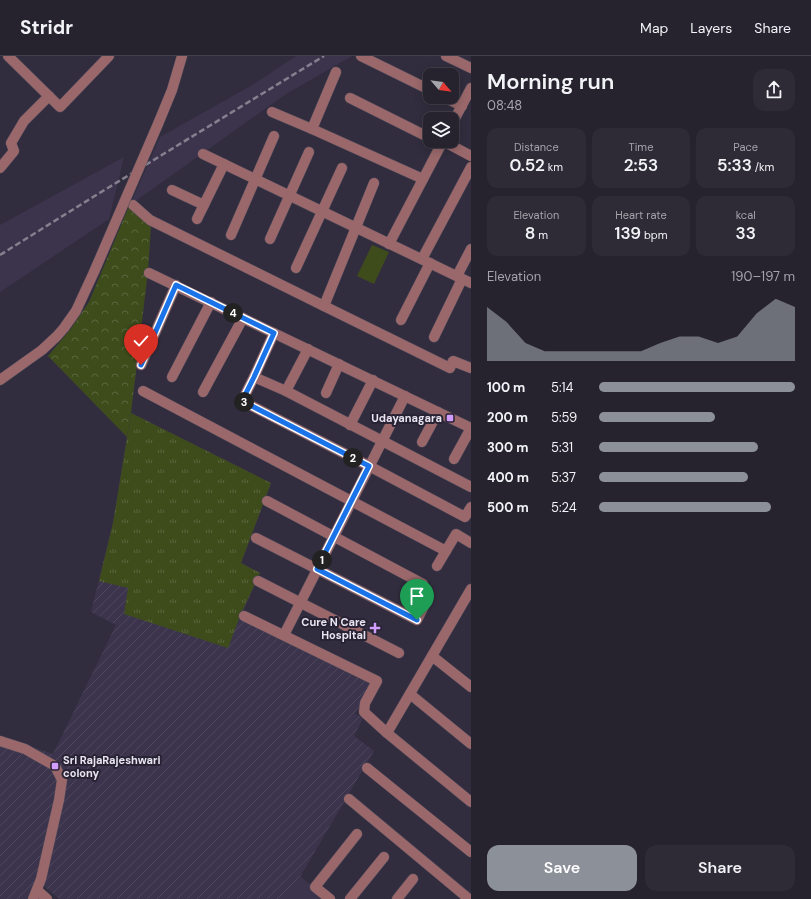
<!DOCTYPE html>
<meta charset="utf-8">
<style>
body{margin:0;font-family:"DM Sans",sans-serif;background:#2e2a36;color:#f1f3f6;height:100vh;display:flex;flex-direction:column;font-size:15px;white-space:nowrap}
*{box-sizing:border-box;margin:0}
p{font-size:13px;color:#a4a4aa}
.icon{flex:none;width:22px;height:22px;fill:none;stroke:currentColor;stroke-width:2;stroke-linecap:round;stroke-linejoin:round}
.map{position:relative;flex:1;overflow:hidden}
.panel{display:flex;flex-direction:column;background:#26222e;width:340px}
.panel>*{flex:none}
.needle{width:26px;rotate:118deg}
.fabs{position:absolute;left:423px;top:12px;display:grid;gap:8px}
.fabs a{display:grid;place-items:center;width:36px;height:36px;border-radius:8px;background:#26222e;box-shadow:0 2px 10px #0003,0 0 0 1px #423f4a;font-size:20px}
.pin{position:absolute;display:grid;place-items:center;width:34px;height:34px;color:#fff;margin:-41px -17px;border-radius:50% 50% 50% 0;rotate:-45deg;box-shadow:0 0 4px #0007}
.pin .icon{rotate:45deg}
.km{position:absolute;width:20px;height:20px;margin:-10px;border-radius:50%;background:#222;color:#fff;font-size:11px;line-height:20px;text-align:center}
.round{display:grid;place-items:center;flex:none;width:42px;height:42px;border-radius:12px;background:#2e2a36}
.summary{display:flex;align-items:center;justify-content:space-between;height:68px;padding:0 16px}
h1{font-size:22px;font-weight:600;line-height:30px}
.stats{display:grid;grid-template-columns:repeat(3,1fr);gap:6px;height:68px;padding:4px 16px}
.stats div{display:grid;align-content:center;border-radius:10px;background:#2e2a36;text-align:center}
.stats b{font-size:17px;font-weight:600}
.stats small{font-size:11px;font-weight:400}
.stats p{font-size:11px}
.chart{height:112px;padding:8px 16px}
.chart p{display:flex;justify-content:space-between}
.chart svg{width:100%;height:72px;margin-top:4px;fill:#8c9099;opacity:.7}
.button{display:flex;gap:8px;margin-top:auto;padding:8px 16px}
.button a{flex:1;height:46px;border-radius:12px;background:#8c9099;color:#fff;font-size:16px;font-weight:600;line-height:46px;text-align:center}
.button a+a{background:#2e2a36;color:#f1f3f6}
ul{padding:0 16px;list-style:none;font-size:13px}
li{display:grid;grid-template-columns:64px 48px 1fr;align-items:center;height:30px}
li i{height:10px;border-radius:5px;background:#8c9099}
header{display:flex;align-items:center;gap:24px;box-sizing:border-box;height:56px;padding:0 20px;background:#26222e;border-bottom:1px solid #423f4a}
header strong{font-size:19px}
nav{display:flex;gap:22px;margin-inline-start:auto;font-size:14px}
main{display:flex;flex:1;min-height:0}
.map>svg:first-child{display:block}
.industrial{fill:url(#industrial-furrows)}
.built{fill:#3c344c}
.grass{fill:url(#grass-tufts)}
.forest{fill:url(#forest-crowns)}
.pitch{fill:#3e4c1c}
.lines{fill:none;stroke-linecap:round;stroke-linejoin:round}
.minor-casing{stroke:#4f4a5a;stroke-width:11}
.minor{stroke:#9a686b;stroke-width:10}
.rail{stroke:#85808f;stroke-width:2.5;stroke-dasharray:6 3;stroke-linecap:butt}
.minor-bridge-casing{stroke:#4f4a5a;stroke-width:11;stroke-linecap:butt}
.minor-bridge{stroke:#9a686b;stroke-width:10}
.route-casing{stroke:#fff;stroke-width:8}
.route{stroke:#1a73e8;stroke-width:5}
.poi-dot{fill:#d19dfe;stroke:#282334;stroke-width:1.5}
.labels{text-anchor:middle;stroke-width:4;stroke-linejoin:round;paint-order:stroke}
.poi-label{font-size:11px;font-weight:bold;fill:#e8e4f0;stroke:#282334;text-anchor:end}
</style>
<header>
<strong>Stridr</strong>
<nav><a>Map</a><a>Layers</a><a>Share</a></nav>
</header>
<main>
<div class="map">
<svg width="471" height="843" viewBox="0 0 471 843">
<defs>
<pattern id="industrial-furrows" width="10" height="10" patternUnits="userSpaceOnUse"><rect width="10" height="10" fill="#3c344c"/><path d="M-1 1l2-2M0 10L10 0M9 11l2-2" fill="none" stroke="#4f485d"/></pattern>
<pattern id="grass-tufts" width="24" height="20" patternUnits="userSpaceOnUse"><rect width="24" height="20" fill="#3e4c1c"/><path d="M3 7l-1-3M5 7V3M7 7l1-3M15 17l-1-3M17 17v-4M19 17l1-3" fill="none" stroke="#5a663d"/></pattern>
<pattern id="forest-crowns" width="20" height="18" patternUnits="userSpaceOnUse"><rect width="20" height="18" fill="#3e4c1c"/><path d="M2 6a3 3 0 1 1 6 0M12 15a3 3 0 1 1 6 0" fill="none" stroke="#5a663d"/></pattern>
</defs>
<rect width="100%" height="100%" fill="#322d3e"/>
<!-- industrial -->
<path class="industrial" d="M131,357L271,427L241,507L260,517L241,560L371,627L368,636L355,658L363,662L354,680L374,695L287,843H59L36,823L27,843H0V680L53,698L116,569L91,556L113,467Z"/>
<!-- built -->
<g class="built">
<path d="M296,0H352L286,38L130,149L160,81L254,28Z"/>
<path d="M124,101L109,163L0,236V169Z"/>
<path d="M300,820L327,843H287Z"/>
</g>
<!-- grass -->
<path class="grass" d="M131,357L271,427L241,507L260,517L240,560L228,592L124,558L128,532L99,525L113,467Z"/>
<!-- forest -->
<path class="forest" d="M129,150L151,170L148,215L131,357L127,381L48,300L70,274L89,246Z"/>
<!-- pitch -->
<path class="pitch" d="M372,189L389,196L374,228L357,220Z"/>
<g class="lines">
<!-- minor casing -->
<g class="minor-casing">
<g id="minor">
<path d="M8,0L60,51L109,0"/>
<path d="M361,0L430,34"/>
<path d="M446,0L471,12"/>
<path d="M444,41L462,50"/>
<path d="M350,42L430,82"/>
<path d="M272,56L312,73L423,123"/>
<path d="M158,68L172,34L182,0"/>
<path d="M452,68L471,32"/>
<path d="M312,73L336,16"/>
<path d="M443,85L471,100"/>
<path d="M203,98L471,227"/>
<path d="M0,112L14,95L11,87L24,65L49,40"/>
<path d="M172,134L204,149"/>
<path d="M133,149L150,164L324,250L450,312L453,305L471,312"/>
<path d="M197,163L224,108"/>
<path d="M231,179L274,80"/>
<path d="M270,183L309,96"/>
<path d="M389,188L443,85"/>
<path d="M422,203L471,111"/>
<path d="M296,212L342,112"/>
<path d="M149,217L471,372"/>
<path d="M457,220L471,193"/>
<path d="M324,250L374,127"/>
<path d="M401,264L430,207"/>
<path d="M274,277L254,321L242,345L369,410L465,461L471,451"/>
<path d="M434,281L462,223"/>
<path d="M308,293L286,335L471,431"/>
<path d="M141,309L176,229"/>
<path d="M172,321L211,246"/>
<path d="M254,321L286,335"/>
<path d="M0,324L42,294L57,280L64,272L76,255L94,216"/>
<path d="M143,335L446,495"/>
<path d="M203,336L243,262"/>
<path d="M326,337L339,308"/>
<path d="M350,369L373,324"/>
<path d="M422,386L438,356"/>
<path d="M454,403L471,372"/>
<path d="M267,445L423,528"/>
<path d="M256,482L417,564L424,550"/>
<path d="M437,510L456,478L471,487"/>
<path d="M258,525L399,597"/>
<path d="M244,560L377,625L365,647L364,656L387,677L471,746"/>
<path d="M284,579L405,340"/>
<path d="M432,600L471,631"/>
<path d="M410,638L471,688"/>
<path d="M387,677L471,533"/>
<path d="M0,685L25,693L55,710L62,724L59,744L41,823L33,843"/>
<path d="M367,712L471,796"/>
<path d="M349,743L469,843"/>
<path d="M37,834L47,843"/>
<path d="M330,843L315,831L357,778"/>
<path d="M350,843L384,801"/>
<path d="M397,843L413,823"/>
</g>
</g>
<!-- minor -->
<use href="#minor" class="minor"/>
<!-- rail -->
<path class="rail" d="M0,199L93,141L324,0"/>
<!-- minor-bridge casing -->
<g class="minor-bridge-casing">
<path id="minor-bridge" d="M94,216L158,68"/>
</g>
<!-- minor-bridge -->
<use href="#minor-bridge" class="minor-bridge"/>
</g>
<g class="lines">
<!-- route casing -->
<g class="route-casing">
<path id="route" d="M141,309L176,229L274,277L254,321L242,345L369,410L317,513L417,564"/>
</g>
<!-- route -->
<use href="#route" class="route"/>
</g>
<!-- markers -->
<g class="poi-dot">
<rect x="446" y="358" width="8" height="8" rx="2"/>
<path d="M373 566h4v4h4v4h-4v4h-4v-4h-4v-4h4z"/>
<rect x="51" y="706" width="8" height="8" rx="2"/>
</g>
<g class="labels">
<!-- poi labels -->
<g class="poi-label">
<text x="442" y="366">Udayanagara</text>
<text x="366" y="570">Cure N Care<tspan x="366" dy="13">Hospital</tspan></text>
<text x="63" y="708" text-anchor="start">Sri RajaRajeshwari<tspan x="63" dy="13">colony</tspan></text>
</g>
</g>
</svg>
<div class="fabs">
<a><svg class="needle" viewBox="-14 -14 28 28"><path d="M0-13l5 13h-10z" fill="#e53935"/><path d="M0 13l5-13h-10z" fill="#a4a4aa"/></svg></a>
<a><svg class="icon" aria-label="layers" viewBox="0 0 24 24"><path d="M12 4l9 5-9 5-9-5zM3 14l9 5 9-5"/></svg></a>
</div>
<div class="pin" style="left:417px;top:564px;background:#1e9e55"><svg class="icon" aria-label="arrive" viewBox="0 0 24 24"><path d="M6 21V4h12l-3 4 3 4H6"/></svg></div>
<div class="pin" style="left:141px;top:309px;background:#d93025"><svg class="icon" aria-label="check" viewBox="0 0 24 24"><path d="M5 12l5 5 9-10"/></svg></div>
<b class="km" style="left:322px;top:504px">1</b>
<b class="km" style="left:353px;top:402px">2</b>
<b class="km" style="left:244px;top:346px">3</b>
<b class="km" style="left:233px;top:257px">4</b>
</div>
<section class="panel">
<div class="summary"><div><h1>Morning run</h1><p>08:48</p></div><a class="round"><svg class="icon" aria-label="share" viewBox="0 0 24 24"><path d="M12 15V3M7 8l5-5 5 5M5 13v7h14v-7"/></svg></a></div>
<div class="stats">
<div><p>Distance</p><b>0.52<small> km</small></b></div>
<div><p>Time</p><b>2:53</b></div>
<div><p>Pace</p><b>5:33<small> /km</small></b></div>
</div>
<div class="stats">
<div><p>Elevation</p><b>8<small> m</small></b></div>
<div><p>Heart rate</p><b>139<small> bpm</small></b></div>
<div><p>kcal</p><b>33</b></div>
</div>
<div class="chart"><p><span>Elevation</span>190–197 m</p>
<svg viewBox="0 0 160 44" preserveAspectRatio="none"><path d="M0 44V11L10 20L20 33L30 38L40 38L50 38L60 38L70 38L80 38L90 33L100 29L110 29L120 33L130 29L140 15L150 6L160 11V44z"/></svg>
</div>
<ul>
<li><b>100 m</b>5:14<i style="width:100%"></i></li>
<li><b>200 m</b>5:59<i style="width:59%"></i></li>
<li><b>300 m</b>5:31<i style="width:81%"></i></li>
<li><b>400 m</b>5:37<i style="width:76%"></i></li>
<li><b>500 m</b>5:24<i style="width:88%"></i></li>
</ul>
<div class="button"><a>Save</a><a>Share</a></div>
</section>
</main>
